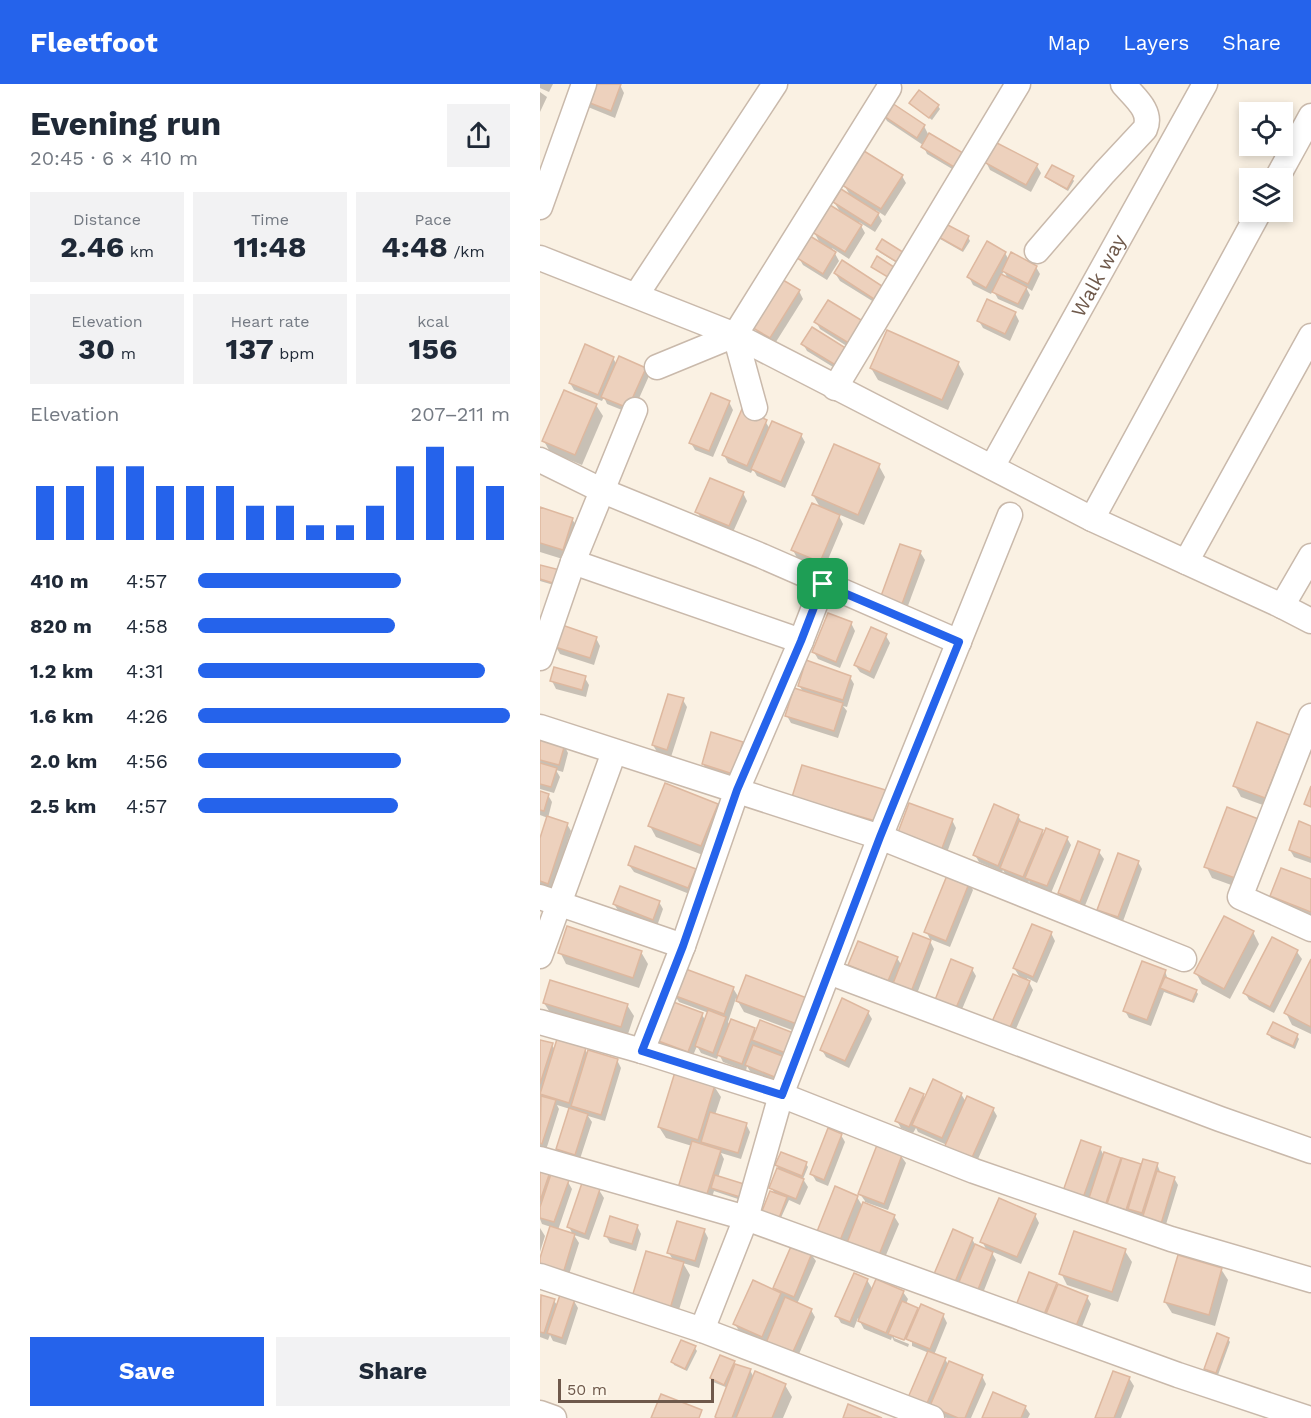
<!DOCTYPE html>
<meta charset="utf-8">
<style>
body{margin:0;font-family:"Work Sans",sans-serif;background:#f2f2f3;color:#1f2937;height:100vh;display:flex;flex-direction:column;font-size:22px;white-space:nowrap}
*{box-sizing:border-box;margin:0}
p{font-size:20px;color:#747a83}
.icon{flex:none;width:33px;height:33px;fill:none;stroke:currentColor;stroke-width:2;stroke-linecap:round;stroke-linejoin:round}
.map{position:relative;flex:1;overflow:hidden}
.sheet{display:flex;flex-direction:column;background:#fff;width:540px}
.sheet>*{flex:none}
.controls{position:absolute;left:699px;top:18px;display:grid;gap:12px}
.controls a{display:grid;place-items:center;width:54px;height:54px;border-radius:0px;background:#fff;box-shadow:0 3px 9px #0003;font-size:30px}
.scale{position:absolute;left:18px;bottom:15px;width:156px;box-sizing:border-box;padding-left:6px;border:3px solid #6f594b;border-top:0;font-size:16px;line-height:21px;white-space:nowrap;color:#6f594b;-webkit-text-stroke:4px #fdf6e9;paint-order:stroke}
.pin{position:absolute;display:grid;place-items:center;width:51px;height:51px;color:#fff;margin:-26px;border-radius:12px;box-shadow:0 3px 9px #0006}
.round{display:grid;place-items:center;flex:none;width:63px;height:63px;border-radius:0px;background:#f2f2f3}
.summary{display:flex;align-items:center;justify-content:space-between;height:102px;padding:0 30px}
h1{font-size:33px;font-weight:700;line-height:45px}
.metrics{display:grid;grid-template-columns:repeat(3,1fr);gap:9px;height:102px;padding:6px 30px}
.metrics div{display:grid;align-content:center;border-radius:0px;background:#f2f2f3;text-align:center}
.metrics b{font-size:30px;font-weight:700}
.metrics small{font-size:16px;font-weight:400}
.metrics p{font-size:16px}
.chart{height:168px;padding:12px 30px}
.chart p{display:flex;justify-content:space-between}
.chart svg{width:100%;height:108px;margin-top:6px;stroke:#2563eb;stroke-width:6}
.button{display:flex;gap:12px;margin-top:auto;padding:12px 30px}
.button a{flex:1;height:69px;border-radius:0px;background:#2563eb;color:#fff;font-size:24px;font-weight:700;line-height:69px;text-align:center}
.button a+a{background:#f2f2f3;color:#1f2937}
ul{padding:0 30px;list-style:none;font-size:20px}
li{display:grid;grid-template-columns:96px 72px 1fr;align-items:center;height:45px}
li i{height:15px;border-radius:8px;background:#2563eb}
header{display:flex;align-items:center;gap:36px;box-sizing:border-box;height:84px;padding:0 30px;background:#2563eb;color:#fff}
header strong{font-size:28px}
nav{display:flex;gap:33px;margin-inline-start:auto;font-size:21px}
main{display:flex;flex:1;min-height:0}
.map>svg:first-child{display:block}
.shadow{fill:#0003;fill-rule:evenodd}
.building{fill:#edd1bd;stroke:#deb89f;stroke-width:1.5}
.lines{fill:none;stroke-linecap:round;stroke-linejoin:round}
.minor-casing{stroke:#c9b9ab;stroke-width:27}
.minor{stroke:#fff;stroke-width:24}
.route-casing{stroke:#fff;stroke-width:12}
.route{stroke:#2563eb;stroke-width:8}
.labels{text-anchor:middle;stroke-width:4.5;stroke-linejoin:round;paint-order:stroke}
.street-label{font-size:20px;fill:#6f594b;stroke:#fdf6e9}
</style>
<header>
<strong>Fleetfoot</strong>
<nav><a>Map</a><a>Layers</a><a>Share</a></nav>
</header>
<main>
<section class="sheet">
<div class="summary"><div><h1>Evening run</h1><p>20:45 · 6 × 410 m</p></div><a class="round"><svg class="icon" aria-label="share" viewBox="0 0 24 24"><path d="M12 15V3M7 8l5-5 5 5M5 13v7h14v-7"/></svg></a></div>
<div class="metrics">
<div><p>Distance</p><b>2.46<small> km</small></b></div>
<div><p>Time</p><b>11:48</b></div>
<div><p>Pace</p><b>4:48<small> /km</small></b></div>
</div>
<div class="metrics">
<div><p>Elevation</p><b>30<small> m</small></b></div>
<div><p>Heart rate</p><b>137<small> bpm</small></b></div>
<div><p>kcal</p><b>156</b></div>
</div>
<div class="chart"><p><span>Elevation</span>207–211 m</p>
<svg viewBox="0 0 160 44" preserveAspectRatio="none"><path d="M5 44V22M15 44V22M25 44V14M35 44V14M45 44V22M55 44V22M65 44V22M75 44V30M85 44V30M95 44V38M105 44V38M115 44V30M125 44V14M135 44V6M145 44V14M155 44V22"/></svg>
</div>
<ul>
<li><b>410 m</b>4:57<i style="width:65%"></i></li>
<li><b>820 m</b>4:58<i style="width:63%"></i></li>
<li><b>1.2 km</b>4:31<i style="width:92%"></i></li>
<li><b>1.6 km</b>4:26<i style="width:100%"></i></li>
<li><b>2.0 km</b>4:56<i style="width:65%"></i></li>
<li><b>2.5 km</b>4:57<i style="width:64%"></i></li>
</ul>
<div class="button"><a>Save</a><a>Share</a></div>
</section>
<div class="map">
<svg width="771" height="1334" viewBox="0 0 771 1334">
<rect width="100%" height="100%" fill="#faf1e3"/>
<!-- shadow -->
<g class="shadow">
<path d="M0,0H13L9,8L0,4Z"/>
<path d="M76,0L80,1L84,9L75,34L48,23L43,16Z"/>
<path d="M0,8L7,13L0,28Z"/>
<path d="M371,19L398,22L400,25L392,36Z"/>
<path d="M343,30L384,42L388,50L422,70L419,89L387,70L383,61L347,37Z"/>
<path d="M446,78L497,82L501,89L491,108L450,86Z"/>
<path d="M362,92L366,99L345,132L336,126L342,137L335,148L319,138L325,149L309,175L292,164L299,177L287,196L263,181L259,174L281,161L274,148L301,129L294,118L311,113L304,101Z"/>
<path d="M507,93L532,94L534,97L528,107L509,96Z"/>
<path d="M398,152L428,153L430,157L423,168L400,155Z"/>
<path d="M447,159L465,169L469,176L496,183L500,190L492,207L486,203L490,211L483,226L458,215L453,206L451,210L433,201L429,193ZM464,187L468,195L461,192Z"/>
<path d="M338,165L365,171L362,182L339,168Z"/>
<path d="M302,178L342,223L300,197L295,189Z"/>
<path d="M259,207L263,215L234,261L219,251L215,244Z"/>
<path d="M289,218L316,268L280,245L276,238Z"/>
<path d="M475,229L479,237L470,257L443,244L439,237Z"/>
<path d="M272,245L306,291L267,267L263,260Z"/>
<path d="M73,274L77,281L105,285L109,292L92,330L67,320L64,313L62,317L34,306L30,299Z"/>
<path d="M418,279L424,290L408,326L338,296L331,284Z"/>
<path d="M189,318L193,326L173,373L155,366L151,359Z"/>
<path d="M56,321L63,332L42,381L10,368L4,357Z"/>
<path d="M225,337L230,345L261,351L265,358L245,404L217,392L213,385L211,389L188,379L184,371Z"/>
<path d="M339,382L345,393L324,441L298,430L303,440L284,485L257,474L253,466L281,425L273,411Z"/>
<path d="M203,409L207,417L193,448L161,435L157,427Z"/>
<path d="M0,425L32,435L39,446L29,477L0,468Z"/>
<path d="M380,468L385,476L366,527L347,520Z"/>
<path d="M0,482L17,502L0,497Z"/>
<path d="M311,539L315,547L300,584L278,575L274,568Z"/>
<path d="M346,552L350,559L334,595L320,588L315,581Z"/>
<path d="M56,554L60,562L54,581L20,570L16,563Z"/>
<path d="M310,593L314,600L307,623L303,622L307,627L298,654L251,639L247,632L263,608L259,601Z"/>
<path d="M45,594L49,601L46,613L16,605L12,597Z"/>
<path d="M143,616L147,623L131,673L117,668L113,661Z"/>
<path d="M748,652L755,663L731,724L701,713L695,702Z"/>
<path d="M0,654L24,661L28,669L23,688L16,686L20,693L14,709L0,705Z"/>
<path d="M202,659L206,667L197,696L168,687L163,680Z"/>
<path d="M0,708L8,711L12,718L8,734L0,731Z"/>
<path d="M348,708L346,749L261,724Z"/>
<path d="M177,721L183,732L168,773L116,753L110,742Z"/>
<path d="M688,725L705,806L672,794L666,782Z"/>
<path d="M478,732L483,740L502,748L504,752L527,754L531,761L511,809L491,801L489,797L487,800L466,791L463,786L462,788L439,778L435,771Z"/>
<path d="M412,736L416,744L405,774L363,758Z"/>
<path d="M27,740L31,747L12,806L0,803V759Z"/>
<path d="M771,743V779L754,773L750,766Z"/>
<path d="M539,759L559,768L564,775L544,824L523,816L519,809Z"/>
<path d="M598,778L602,785L582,840L563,833L558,825Z"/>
<path d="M89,781L155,786L159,794L152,811L94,788Z"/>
<path d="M771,797V836L738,824L732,812Z"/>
<path d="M429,799L433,806L410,863L390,855L386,847Z"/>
<path d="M119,818L123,825L117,842L79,828L74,820Z"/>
<path d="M713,848L719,860L690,915L662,900L656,889Z"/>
<path d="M511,849L515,857L497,899L487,894L493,906L472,954L457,948L481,895L474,884Z"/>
<path d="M733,855L757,868L762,875L734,929L709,916L705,909Z"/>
<path d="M390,857L394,865L375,915L314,888L310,881L357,874L362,882Z"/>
<path d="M20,868H101L108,880L99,904L26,880Z"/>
<path d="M771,879V950L752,941L746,929Z"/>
<path d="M432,885L436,892L420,930L401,923Z"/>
<path d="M625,887L628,896L656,907L658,910L654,919L624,908L611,942L589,934L585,927Z"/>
<path d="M193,904L199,914L271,917L268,952L204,928L196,914L188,938L190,942L214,945L216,949L255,951L241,1000L211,989L207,982L206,987L183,978L179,970L177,975L161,969L157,962L152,974L119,962L115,955L162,931L166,937L169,929L139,918L134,910Z"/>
<path d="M4,919L87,921L94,932L87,953L11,930Z"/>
<path d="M328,928L332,935L309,984L286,973L282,966Z"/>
<path d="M734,940L757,952L759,955L755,965L731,954L729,950Z"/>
<path d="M0,957L12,961L15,966L45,965L48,971L77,976L81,984L65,1037L48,1032L52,1038L39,1078L21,1072L17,1065L30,1025L17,1021L19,1025L6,1066L0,1064Z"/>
<path d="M174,1002L181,1013L175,1031L206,1040L210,1048L201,1075L181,1069L184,1075L178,1094L203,1101L201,1116L174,1107L170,1119L144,1111L152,1062L126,1054L119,1043Z"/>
<path d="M421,1010L426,1018L453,1025L457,1032L434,1084L407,1061L378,1048L376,1044L373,1049L361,1044L357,1037L383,1011L385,1016Z"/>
<path d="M301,1051L305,1058L288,1102L276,1097L272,1090Z"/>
<path d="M560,1064L563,1070L603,1082L617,1080L621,1090L634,1094L638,1101L624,1147L529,1114Z"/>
<path d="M361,1072L366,1079L348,1126L325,1118L324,1120L354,1132L359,1140L341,1183L282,1157L317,1113L323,1123L325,1117L320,1110Z"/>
<path d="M266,1080L268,1083L263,1095L268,1103L260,1121L249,1116L240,1136L225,1130L235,1110L231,1103L238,1084L237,1081Z"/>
<path d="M0,1086L9,1089L12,1094L28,1098L32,1105L18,1146L33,1151L29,1143L59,1106L64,1114L49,1156L34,1151L39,1159L26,1200L0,1179L11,1143L2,1140L0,1135Z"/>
<path d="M495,1131L499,1139L481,1180L451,1167L456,1176L441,1214L400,1197L432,1155L436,1162L447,1167L442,1157Z"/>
<path d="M97,1142L101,1150L96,1167L70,1159L66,1152Z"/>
<path d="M0,1144L5,1152L0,1168Z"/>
<path d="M164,1146L168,1154L159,1184L143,1179L150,1191L136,1235L100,1224L133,1176L129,1169Z"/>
<path d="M253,1162L271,1170L276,1177L257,1220L271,1226L275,1233L256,1277L199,1247L195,1240L234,1207Z"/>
<path d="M585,1167L592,1178L578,1218L527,1201L521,1189Z"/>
<path d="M681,1185L688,1196L675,1242L632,1229L625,1218Z"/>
<path d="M327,1196L333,1206L363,1208L368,1215L366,1220L377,1225L379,1229L403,1231L407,1239L394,1271L405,1275L409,1282L442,1292L446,1300L431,1334H407L373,1323L389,1269L372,1262V1258L354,1250V1254L369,1260L368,1263L354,1257L352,1253L351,1256L324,1245L318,1234L314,1244L301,1239L297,1232Z"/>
<path d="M516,1201L518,1205L547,1213L551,1220L536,1258L479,1236Z"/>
<path d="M2,1212L14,1217L18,1222L34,1217L38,1224L26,1261L13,1257L10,1251L8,1256L0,1253V1217Z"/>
<path d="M688,1255L690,1258L678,1291L668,1288L666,1285Z"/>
<path d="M155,1264L157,1267L147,1287L134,1281L133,1278Z"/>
<path d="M194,1278L195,1281L210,1286L214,1294L216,1289L245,1301L252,1313L243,1334H177L188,1304L173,1298L171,1294Z"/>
<path d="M589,1294L594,1302L581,1334H556Z"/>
<path d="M485,1323L490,1330L488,1334H444Z"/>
</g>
<!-- building -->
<g class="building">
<path d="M48,0H81L71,27L42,16Z"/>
<path d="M379,6L399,21L389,34L369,19Z"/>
<path d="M349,17L385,41L377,54L341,30Z"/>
<path d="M389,49L423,69L414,83L381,63Z"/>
<path d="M455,58L498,80L486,101L444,78Z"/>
<path d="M324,67L363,91L341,125L302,101Z"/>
<path d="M512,81L534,92L527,105L505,93Z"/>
<path d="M301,105L339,129L331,142L293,118Z"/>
<path d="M290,121L322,141L305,168L272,148Z"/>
<path d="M404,139L429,152L422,166L397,152Z"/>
<path d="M270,152L296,168L283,190L257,174Z"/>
<path d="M342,155L366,170L360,180L336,165Z"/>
<path d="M447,157L466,168L446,204L427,193Z"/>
<path d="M471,168L497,182L488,200L462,187Z"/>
<path d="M337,172L357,185L351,195L331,183Z"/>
<path d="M302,176L345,204L337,217L294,189Z"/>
<path d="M461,190L487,203L478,220L452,208Z"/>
<path d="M243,196L260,206L230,254L213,244Z"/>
<path d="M447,215L476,228L465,250L437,237Z"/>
<path d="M288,216L326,239L312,261L274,238Z"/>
<path d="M272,243L312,268L302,285L261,260Z"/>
<path d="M347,246L419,278L402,316L330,284Z"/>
<path d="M45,260L74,273L58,311L29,299Z"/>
<path d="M79,272L106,284L88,324L61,313Z"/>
<path d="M24,306L57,320L35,371L2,357Z"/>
<path d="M171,309L190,317L169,367L149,359Z"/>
<path d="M202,325L227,336L207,382L182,371Z"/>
<path d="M232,337L262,350L241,398L211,385Z"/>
<path d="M294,360L340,380L318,431L272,411Z"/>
<path d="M170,394L204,408L189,442L155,428Z"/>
<path d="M272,419L300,431L280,478L251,466Z"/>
<path d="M0,423L33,434L23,466L0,459Z"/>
<path d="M360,460L381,467L362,520L341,512Z"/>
<path d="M0,481L20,486L16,500L0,495Z"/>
<path d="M288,529L312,538L296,578L272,568Z"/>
<path d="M22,541L57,553L50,574L15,563Z"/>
<path d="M331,543L347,550L330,588L314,581Z"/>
<path d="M266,576L311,592L303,616L258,602Z"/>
<path d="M14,583L46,592L42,606L10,597Z"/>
<path d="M254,604L303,619L294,647L245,632Z"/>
<path d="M128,610L144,614L127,666L112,661Z"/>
<path d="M717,638L750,651L725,714L693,702Z"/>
<path d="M171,648L203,658L193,690L162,680Z"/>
<path d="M0,653L25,660L19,681L0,676Z"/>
<path d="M0,679L17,684L11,703L0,700Z"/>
<path d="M262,681L349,707L339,738L252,713Z"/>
<path d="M125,699L178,720L161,762L108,742Z"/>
<path d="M771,702V723L764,720Z"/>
<path d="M0,707L9,710L4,727L0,726Z"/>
<path d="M369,719L413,735L401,767L357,751Z"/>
<path d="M454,720L479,731L458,782L433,771Z"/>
<path d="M687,723L721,736L698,795L664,783Z"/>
<path d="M7,732L28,739L8,800L0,797V754Z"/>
<path d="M479,737L503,746L483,793L460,784Z"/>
<path d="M759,737L771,742V774L749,766Z"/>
<path d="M506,744L528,753L507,802L485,794Z"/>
<path d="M538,757L560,766L540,818L518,809Z"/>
<path d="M95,762L156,785L148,804L88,781Z"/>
<path d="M578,769L599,777L578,833L557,826Z"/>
<path d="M741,784L771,795V828L730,812Z"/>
<path d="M408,789L430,797L406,857L384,848Z"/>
<path d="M80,802L120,817L113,836L73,820Z"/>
<path d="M684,832L714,847L684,905L654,889Z"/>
<path d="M492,840L512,848L493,893L473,884Z"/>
<path d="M27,842L102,867L93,894L18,869Z"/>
<path d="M373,849L391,856L371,908L352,902Z"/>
<path d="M732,853L758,866L730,923L703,909Z"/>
<path d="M318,857L358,873L348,897L308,881Z"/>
<path d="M411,875L433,884L416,924L395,916Z"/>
<path d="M771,875V943L744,929Z"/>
<path d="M602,877L626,886L607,936L583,927Z"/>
<path d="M143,884L194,903L184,930L133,911Z"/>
<path d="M473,890L490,897L468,948L451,940Z"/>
<path d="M206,891L272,916L262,942L196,917Z"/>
<path d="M625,893L657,906L652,917L620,904Z"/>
<path d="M10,896L88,920L81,943L3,919Z"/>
<path d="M302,914L329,927L305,977L280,966Z"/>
<path d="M128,916L163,929L148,968L113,955Z"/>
<path d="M168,926L186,933L173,969L155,962Z"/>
<path d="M191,935L215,944L202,980L177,971Z"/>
<path d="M220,936L256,950L248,970L212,956Z"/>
<path d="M733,938L758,950L753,962L727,950Z"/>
<path d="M17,955L46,964L29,1019L0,1010Z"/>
<path d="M0,956L13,959L0,1000Z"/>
<path d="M213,961L245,973L237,994L205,981Z"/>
<path d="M48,966L78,975L61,1031L31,1022Z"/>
<path d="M135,988L175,1001L158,1056L118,1043Z"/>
<path d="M393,995L422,1009L402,1054L372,1041Z"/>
<path d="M370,1004L384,1010L369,1043L355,1037Z"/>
<path d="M1,1012L16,1016L2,1060L0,1059Z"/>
<path d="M427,1012L454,1024L430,1078L403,1066Z"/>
<path d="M29,1024L48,1030L35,1071L16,1065Z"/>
<path d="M170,1028L207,1039L198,1069L161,1058Z"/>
<path d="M288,1044L302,1050L284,1096L270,1090Z"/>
<path d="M541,1056L561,1063L543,1114L523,1107Z"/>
<path d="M152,1057L181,1066L166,1113L138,1104Z"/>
<path d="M337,1061L362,1071L344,1120L318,1110Z"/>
<path d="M241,1068L267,1078L262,1092L235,1081Z"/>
<path d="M564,1068L581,1074L565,1122L548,1117Z"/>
<path d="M582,1074L601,1080L586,1126L567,1120Z"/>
<path d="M603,1075L618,1079L602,1129L588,1125Z"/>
<path d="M237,1084L264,1095L256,1115L229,1104Z"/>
<path d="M0,1085L10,1088L0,1117Z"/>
<path d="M617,1087L635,1093L621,1140L602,1135Z"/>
<path d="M11,1090L29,1096L14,1138L0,1134V1123Z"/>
<path d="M175,1091L204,1100L200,1113L171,1104Z"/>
<path d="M42,1099L60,1105L45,1150L27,1143Z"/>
<path d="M295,1102L318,1112L299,1159L276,1150Z"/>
<path d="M230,1107L247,1113L239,1134L222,1127Z"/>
<path d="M459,1114L496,1130L477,1173L440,1158Z"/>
<path d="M323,1118L355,1131L337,1176L305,1164Z"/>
<path d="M70,1132L98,1141L92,1160L64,1152Z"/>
<path d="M137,1137L165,1145L155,1177L127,1169Z"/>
<path d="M10,1142L35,1150L22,1193L0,1186V1174Z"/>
<path d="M413,1145L433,1154L415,1198L394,1190Z"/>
<path d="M534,1147L586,1165L572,1208L519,1190Z"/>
<path d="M252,1160L272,1169L254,1213L233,1204Z"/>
<path d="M435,1160L453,1168L435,1213L416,1205Z"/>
<path d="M106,1167L144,1178L130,1225L92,1213Z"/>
<path d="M638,1171L682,1184L669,1231L624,1218Z"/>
<path d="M489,1188L517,1199L500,1240L473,1229Z"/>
<path d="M314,1189L328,1195L310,1238L295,1232Z"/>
<path d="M336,1195L364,1207L346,1249L318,1237Z"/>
<path d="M213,1196L241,1209L222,1253L193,1240Z"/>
<path d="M518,1200L548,1212L532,1252L502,1240Z"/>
<path d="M1,1211L15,1215L4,1249L0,1248Z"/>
<path d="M20,1211L35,1215L22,1254L7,1249Z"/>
<path d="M245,1213L272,1225L252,1270L226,1259Z"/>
<path d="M362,1217L378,1224L364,1256L348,1250Z"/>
<path d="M381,1220L404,1230L390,1265L366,1255Z"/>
<path d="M677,1249L689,1254L676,1289L664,1285Z"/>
<path d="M141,1256L156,1262L145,1285L131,1278Z"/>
<path d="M388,1267L406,1274L385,1324L367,1316Z"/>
<path d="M180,1271L195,1277L184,1301L170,1294Z"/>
<path d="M409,1277L443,1291L425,1334H418L390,1322Z"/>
<path d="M195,1280L211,1285L192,1334H177L175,1333Z"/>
<path d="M215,1287L246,1300L232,1334H196Z"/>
<path d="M573,1287L590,1293L574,1334H555Z"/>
<path d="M453,1308L486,1322L481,1334H442Z"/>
<path d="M121,1310L162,1326L159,1334H111Z"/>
<path d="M308,1320L342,1334H303Z"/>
</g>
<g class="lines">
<!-- minor casing -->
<g class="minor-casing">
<g id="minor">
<path d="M737,94L771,32"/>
<path d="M0,123L44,0"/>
<path d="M497,167L564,89L605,45C613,27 594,13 583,0"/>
<path d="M0,174L195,251L552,435L742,522L771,537"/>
<path d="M97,210L235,0"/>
<path d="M195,251L349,4"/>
<path d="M117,283L195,251L215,324"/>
<path d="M295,304L478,0"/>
<path d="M0,376L63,407L222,472L419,558"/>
<path id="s1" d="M452,383L665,0"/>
<path d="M552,435L719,128"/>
<path d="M33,478L261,557"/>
<path d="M646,478L771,252"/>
<path d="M742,522L771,472"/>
<path d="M0,574L33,478L95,326"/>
<path d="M771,632L700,813L771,845"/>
<path d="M0,643L340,753L644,875"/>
<path d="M0,813L143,862"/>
<path d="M0,872L74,668"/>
<path d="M289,888L680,1035L771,1067"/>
<path d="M0,938L102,967L241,1011L434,1087L631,1155L771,1196"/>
<path d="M102,967L143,862L197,706L261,557L283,500"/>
<path d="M0,1075L206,1134L638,1291L767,1334"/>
<path d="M0,1192L162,1246L392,1334"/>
<path d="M162,1246L206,1134L241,1011L340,753L470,431"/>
<path d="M0,1329L14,1334"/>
</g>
</g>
<!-- minor -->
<use href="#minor" class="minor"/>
</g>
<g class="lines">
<!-- route casing -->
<g class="route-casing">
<path id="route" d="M283,500L419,558L340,753L242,1011L102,967L143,862L197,706L261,557Z"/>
</g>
<!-- route -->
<use href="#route" class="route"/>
</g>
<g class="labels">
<!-- street labels -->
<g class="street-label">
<text dy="7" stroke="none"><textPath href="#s1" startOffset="219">Walk way</textPath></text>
</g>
</g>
</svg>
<div class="controls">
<a><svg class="icon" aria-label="locate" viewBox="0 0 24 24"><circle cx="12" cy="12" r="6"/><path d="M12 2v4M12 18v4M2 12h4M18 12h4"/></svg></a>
<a><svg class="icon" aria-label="layers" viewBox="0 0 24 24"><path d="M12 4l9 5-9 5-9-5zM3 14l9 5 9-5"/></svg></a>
</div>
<div class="scale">50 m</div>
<div class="pin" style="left:283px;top:500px;background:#1e9e55"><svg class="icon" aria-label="arrive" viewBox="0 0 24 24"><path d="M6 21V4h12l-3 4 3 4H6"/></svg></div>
</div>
</main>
